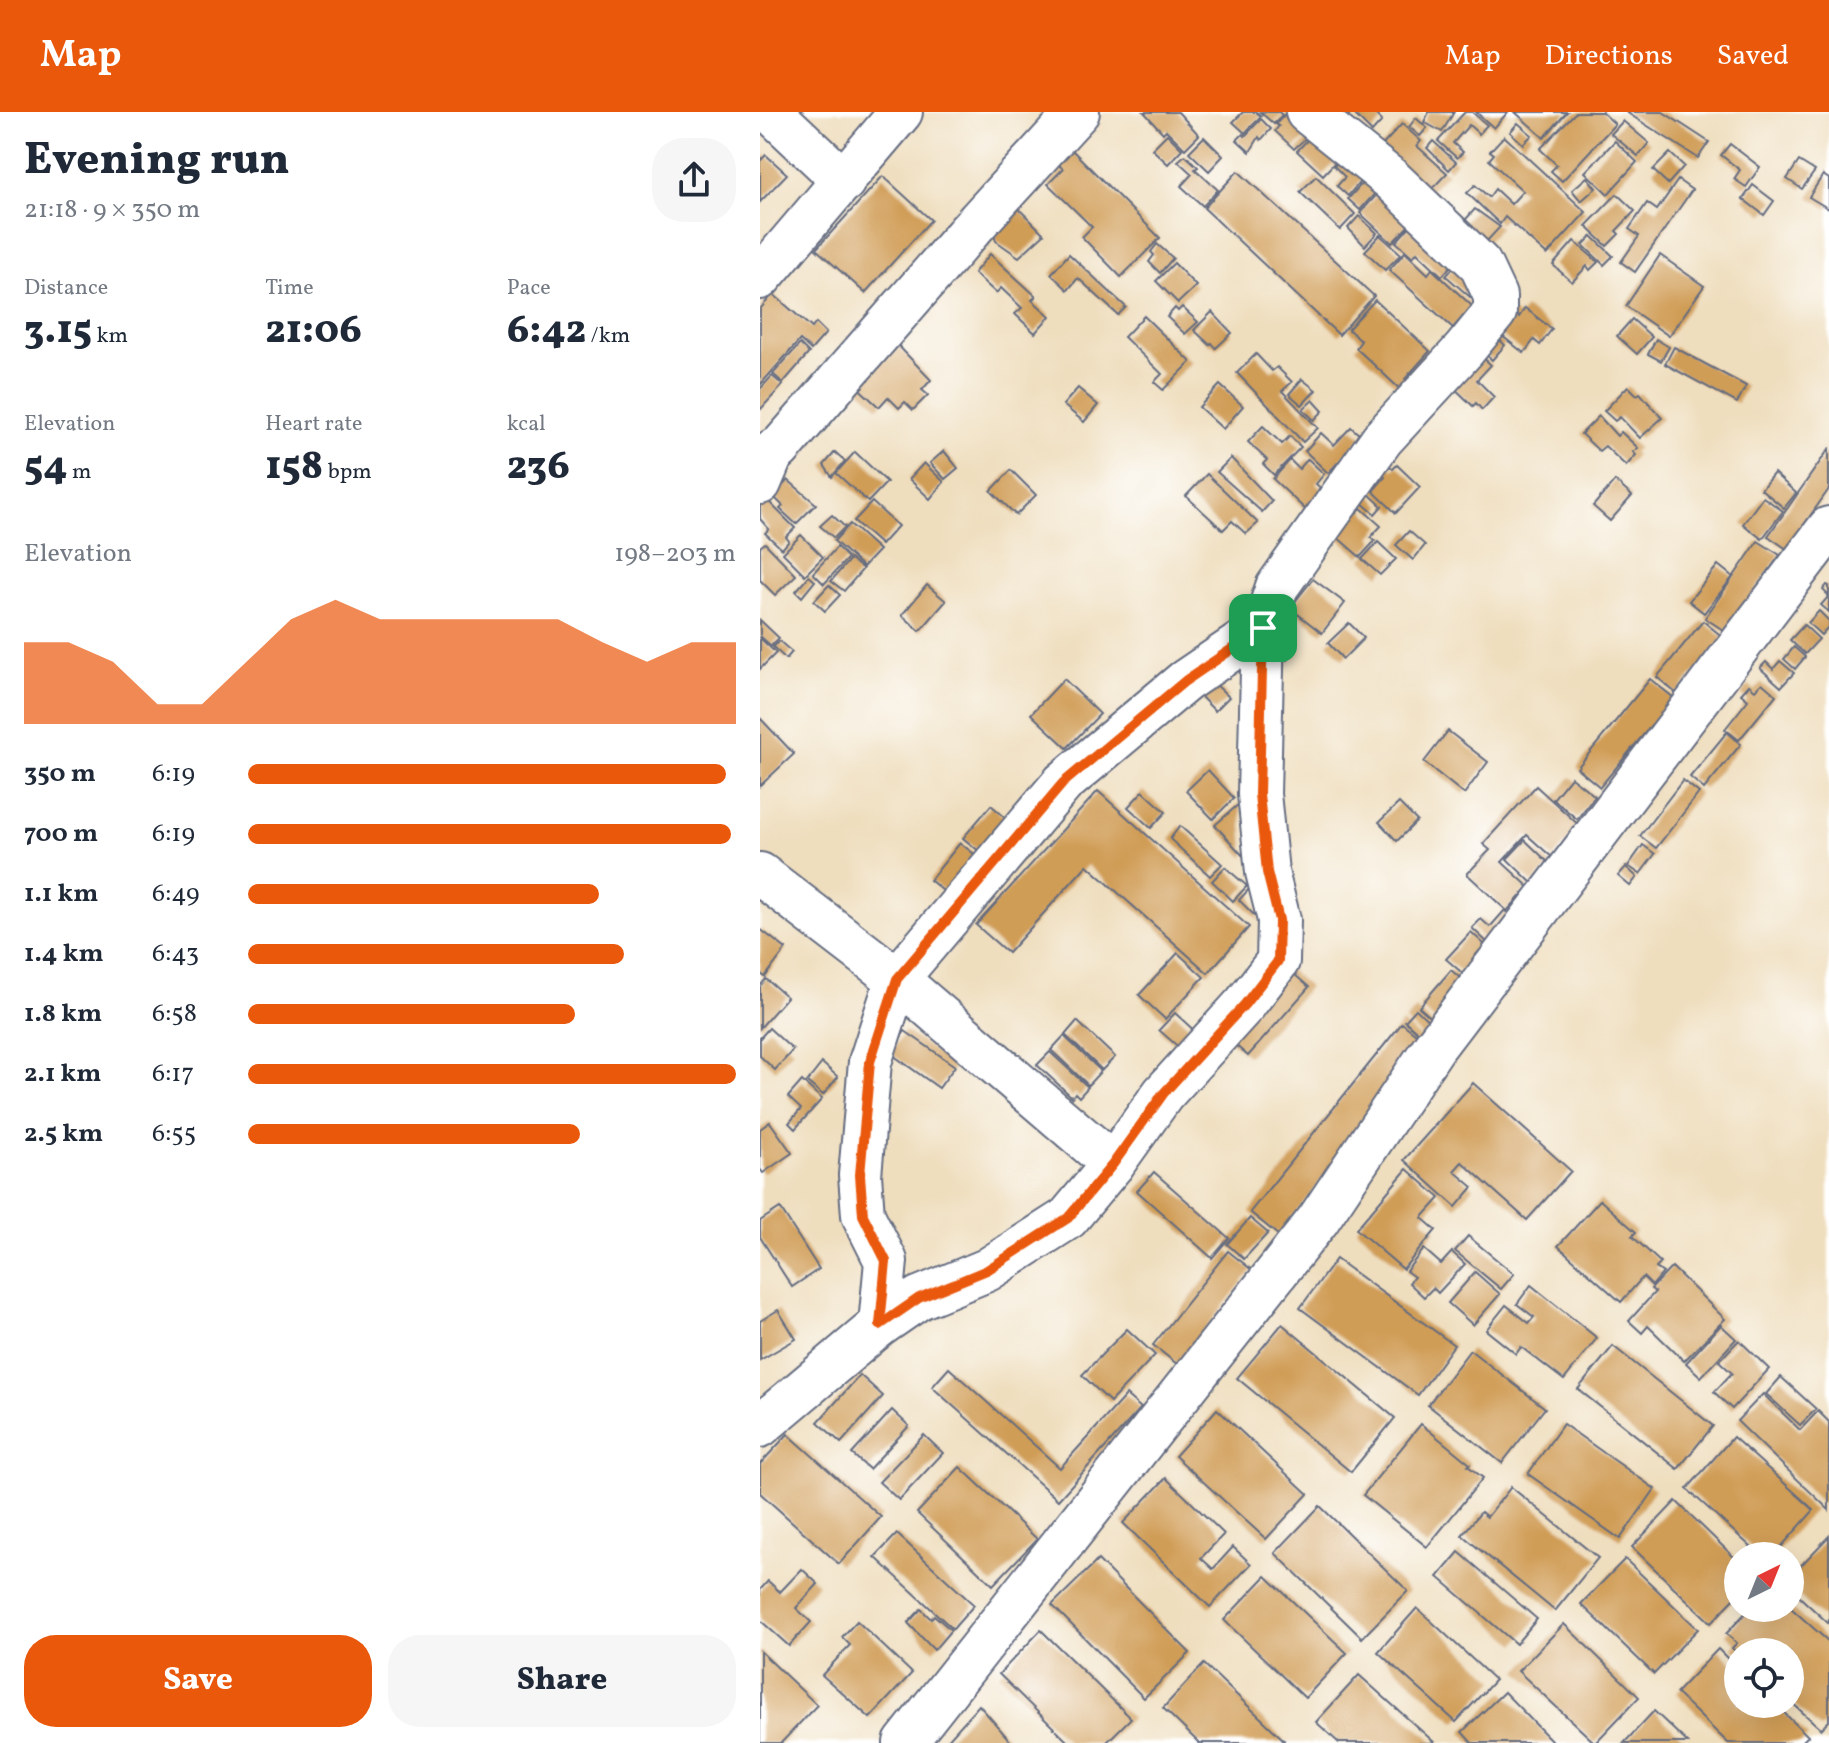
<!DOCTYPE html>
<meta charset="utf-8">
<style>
body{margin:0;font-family:Vollkorn,serif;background:#f6f6f7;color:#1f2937;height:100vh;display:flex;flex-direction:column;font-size:30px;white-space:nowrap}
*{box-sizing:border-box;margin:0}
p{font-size:26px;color:#747a83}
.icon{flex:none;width:44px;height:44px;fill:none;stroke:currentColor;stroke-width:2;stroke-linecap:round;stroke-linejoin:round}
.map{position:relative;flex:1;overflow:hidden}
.side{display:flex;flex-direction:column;background:#fff;width:760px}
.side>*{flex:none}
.needle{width:52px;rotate:43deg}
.controls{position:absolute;left:964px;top:1430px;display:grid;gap:16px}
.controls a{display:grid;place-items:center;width:80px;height:80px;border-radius:50%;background:#fff;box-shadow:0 8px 32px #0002;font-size:40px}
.pin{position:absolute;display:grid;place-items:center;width:68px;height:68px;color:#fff;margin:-34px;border-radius:16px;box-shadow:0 4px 12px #0006}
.round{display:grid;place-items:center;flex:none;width:84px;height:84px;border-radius:32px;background:#f6f6f7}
.head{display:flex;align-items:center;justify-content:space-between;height:136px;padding:0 24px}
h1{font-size:44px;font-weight:800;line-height:60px}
.figures{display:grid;grid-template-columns:repeat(3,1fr);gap:12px;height:136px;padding:8px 24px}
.figures div{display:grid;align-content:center}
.figures b{font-size:40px;font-weight:800}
.figures small{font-size:22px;font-weight:400}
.figures p{font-size:22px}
.chart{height:224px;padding:16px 24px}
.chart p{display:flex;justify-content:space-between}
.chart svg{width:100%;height:144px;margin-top:8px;fill:#ea580c;opacity:.7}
.action{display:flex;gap:16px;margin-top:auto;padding:16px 24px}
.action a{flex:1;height:92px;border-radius:32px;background:#ea580c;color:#fff;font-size:32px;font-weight:800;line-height:92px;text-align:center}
.action a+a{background:#f6f6f7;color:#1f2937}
ul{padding:0 24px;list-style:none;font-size:26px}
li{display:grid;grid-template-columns:128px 96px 1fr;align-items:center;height:60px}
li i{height:20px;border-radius:10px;background:#ea580c}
header{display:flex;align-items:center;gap:48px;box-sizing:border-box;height:112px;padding:0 40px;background:#ea580c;color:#fff}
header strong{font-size:38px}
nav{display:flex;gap:44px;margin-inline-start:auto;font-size:28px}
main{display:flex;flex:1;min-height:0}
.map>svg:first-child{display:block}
.building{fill:#d09d57}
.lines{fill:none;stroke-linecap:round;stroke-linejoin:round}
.minor-casing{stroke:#656c80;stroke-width:46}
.minor{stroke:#fff;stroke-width:42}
.route-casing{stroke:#fff;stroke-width:16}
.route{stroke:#ea580c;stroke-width:10}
</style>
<header>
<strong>Map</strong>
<nav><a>Map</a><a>Directions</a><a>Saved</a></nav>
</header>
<main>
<section class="side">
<div class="head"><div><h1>Evening run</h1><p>21:18 · 9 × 350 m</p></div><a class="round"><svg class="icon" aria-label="share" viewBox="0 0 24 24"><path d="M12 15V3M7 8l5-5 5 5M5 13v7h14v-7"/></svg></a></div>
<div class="figures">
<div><p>Distance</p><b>3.15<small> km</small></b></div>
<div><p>Time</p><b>21:06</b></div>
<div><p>Pace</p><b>6:42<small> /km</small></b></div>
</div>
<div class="figures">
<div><p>Elevation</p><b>54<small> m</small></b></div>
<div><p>Heart rate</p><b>158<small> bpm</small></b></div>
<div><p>kcal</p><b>236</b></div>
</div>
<div class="chart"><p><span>Elevation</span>198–203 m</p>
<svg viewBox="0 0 160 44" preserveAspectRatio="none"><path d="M0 44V19L10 19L20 25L30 38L40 38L50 25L60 12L70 6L80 12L90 12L100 12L110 12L120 12L130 19L140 25L150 19L160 19V44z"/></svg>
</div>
<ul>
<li><b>350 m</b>6:19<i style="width:98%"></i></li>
<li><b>700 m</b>6:19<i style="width:99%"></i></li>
<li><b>1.1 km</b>6:49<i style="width:72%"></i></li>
<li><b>1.4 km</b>6:43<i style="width:77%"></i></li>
<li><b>1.8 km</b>6:58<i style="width:67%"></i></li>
<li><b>2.1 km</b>6:17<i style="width:100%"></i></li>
<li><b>2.5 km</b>6:55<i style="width:68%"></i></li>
</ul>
<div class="action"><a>Save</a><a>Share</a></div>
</section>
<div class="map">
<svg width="1069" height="1631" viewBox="0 0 1069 1631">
<rect width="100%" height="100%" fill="#fff"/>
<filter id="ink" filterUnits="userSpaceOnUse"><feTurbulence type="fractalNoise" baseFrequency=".0125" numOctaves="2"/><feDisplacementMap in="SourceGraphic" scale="16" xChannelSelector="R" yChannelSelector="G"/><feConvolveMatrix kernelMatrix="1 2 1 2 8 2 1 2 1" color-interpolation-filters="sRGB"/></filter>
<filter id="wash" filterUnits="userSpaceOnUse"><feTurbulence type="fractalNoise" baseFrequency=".006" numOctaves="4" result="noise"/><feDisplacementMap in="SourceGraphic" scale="32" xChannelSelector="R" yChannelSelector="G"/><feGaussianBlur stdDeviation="1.8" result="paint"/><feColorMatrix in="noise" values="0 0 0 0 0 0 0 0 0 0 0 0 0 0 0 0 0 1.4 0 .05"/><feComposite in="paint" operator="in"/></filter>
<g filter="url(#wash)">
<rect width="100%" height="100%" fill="#efdebe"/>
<g id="blocks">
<!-- building -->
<g class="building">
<path d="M384,0H418L439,23L425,37L406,18L403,21Z"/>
<path d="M483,0H496L501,4L485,21L473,10Z"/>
<path d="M500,0H519L522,3L514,12Z"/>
<path d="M562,0H613L622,9L612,20L592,0L578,15Z"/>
<path d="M669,0H694L682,20L664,10Z"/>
<path d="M705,0H712L727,13L719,22L709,13L693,31L703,40L697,46L678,29Z"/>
<path d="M716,0H748L734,16Z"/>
<path d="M755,0H807L784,26Z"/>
<path d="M816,0H842L855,12L802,69L791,59L797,53L780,37Z"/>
<path d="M866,0H903L949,30L938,46Z"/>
<path d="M526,1L549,23L534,37L515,19L519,14L516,12Z"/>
<path d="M656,6L667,16L660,24L649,15Z"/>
<path d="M501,7L511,17L501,28L499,25L490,40L477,28L483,22L485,24Z"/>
<path d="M863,9L889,31L878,44L851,22Z"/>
<path d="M758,11L772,23L763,32L750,20Z"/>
<path d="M642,12L661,29L657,34L687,61L669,80L619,37Z"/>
<path d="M407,22L422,37L408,52L392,37Z"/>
<path d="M552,23L578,47L563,63L537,39Z"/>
<path d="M744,24L826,100L787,143L745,105L740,112L707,81L715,73L729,85L735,77L751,92L763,79L729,48L734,42L730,39Z"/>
<path d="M444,25L463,44L449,59L429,40Z"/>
<path d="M673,29L696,50L689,58L667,36Z"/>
<path d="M855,29L877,50L848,82L825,60Z"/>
<path d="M306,32L400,126L361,165L322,125L332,115L288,72L303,57L292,46Z"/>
<path d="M970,32L1000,55L986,75L974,67L980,58L961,43Z"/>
<path d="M910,41L924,54L908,72L893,58Z"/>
<path d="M6,43L27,62L0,90V49Z"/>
<path d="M425,43L438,55L435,57L458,78L443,94L421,74L432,62L418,49Z"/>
<path d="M582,45L604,65L588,84L577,74L585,65L574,54Z"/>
<path d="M1039,49L1055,59L1042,77L1027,67Z"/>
<path d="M478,59L614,184L579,223L444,96Z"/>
<path d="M1063,63L1069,67V97L1049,85Z"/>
<path d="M123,64L171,108L105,181L56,137Z"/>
<path d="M556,64L595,102L580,118L540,80Z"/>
<path d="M827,65L836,76L821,89L812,78Z"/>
<path d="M606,67L618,78L600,98L588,87Z"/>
<path d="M918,68L932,78L875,160L861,150L879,124L869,117L887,91L897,98Z"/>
<path d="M993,73L1014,89L1004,103L983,87Z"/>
<path d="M621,78L654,108L632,131L600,101Z"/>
<path d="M857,82L875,99L856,119L859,122L847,134L826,114Z"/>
<path d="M251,89L284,122L259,145L236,129L233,118Z"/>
<path d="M715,97L740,115L726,130L698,116Z"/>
<path d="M599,104L617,121L605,134L588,116Z"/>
<path d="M651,113L701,143L682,164L657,140L653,145L636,130Z"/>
<path d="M620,123L641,142L625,158L605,139Z"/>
<path d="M832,124L853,144L844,153L823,133Z"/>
<path d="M814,129L838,150L830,158L827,154L812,170L793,153Z"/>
<path d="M397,132L413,146L400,161L389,150L394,143L391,140Z"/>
<path d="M645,140L668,162L672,157L712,194L693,216L629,158Z"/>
<path d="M230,142L276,184L272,188L290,204L275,221L255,202L262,196L241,176L236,181L214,161Z"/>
<path d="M309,142L366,195L358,203L318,166L308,178L291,162Z"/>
<path d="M900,143L944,174L909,224L866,194Z"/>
<path d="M414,151L436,174L418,191L396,169Z"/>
<path d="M694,155L718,177L710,185L686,164Z"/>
<path d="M13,182L52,216L56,211L66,221L51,238L40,228L0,273V197Z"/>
<path d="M615,188L670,239L645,267L650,272L643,280L596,236L601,229L588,217Z"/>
<path d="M422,195L438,210L425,222L407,205L415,196L418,199Z"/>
<path d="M765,196L792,217L780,233L774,228L764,241L737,220L753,200L759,205Z"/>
<path d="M452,200L472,221L456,236L452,231L450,233L434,218Z"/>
<path d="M384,204L431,250L403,278L394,270L402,262L364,225Z"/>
<path d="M872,207L892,225L877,242L857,224Z"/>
<path d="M732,221L745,233L732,248L719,236Z"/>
<path d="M896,227L909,235L901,249L888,242Z"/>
<path d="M133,228L171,268L162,278L168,283L153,298L145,290L139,296L128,285L119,295L93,271Z"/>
<path d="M40,232L49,241L23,271L13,262Z"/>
<path d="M914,235L986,274L977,291L905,252Z"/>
<path d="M716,239L731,253L717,268L734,285L722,298L716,291L713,294L686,268Z"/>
<path d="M496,242L512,259L517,255L532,270L522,279L558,316L543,330L477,261Z"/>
<path d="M12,264L23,273L0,298V277Z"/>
<path d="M542,267L556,278L542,293L529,282Z"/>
<path d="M460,273L483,294L463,317L439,295Z"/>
<path d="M868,274L877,283L880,281L902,306L880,326L860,305L855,309L844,299Z"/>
<path d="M318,276L338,293L324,310L303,293Z"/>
<path d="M553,288L563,299L554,308L543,297Z"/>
<path d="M839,304L857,324L861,320L878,336L873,340L876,343L866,354L845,334L839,339L821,322Z"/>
<path d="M503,314L522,332L530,324L541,335L514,363L503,352L507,348L488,330Z"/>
<path d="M591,315L602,325L568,361L545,339L561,321L574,333Z"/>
<path d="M1069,337V377L1027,437L1008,424Z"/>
<path d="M184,339L198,356L185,367L170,351Z"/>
<path d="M75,340L85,349L72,365L64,353Z"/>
<path d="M95,340L127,370L108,390L76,361Z"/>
<path d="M471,346L512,389L502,400L457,360Z"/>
<path d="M548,347L564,362L556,372L567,382L549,401L513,367L530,348L539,357Z"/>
<path d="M164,351L184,370L170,387L149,367Z"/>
<path d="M629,353L633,357L637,353L660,375L636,401L613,379L625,365L622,362Z"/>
<path d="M251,358L276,383L256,403L231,379Z"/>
<path d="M1014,361L1036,381L1024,396L1001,377Z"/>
<path d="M447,362L498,411L486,422L472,409L463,418L426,384Z"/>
<path d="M28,368L56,392L36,412L20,397L23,394L13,384Z"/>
<path d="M855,369L872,384L850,409L833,394Z"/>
<path d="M609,382L622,394L615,402L601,390Z"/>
<path d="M1003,385L1023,399L1002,427L983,412Z"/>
<path d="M6,387L35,416L26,425L29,429L22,437L5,421L9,417L0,407V393Z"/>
<path d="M112,390L138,414L121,433L94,409Z"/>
<path d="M601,396L621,414L611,425L615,429L600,445L576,424Z"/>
<path d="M72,403L85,415L74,426L60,414Z"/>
<path d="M90,412L119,438L103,455L74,429Z"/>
<path d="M649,419L665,433L653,448L636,433Z"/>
<path d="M41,423L63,445L45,463L23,441Z"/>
<path d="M998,429L1020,443L966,520L945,506Z"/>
<path d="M618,430L636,447L620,463L602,447Z"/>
<path d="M5,431L36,463L15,483L0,468V435Z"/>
<path d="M77,435L88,446L64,472L53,461Z"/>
<path d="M90,447L103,457L84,479L71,469Z"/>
<path d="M958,453L973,465L944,501L929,489Z"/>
<path d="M49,464L55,469L42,485L36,479Z"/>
<path d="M553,467L585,491L562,521L530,496Z"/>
<path d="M69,473L80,483L65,499L54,489Z"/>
<path d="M167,473L186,489L160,519L142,503Z"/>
<path d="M1067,473L1069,474V500L1061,493L1069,484L1063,478Z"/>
<path d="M1059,499L1069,509V514L1061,523L1048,511Z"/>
<path d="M0,508L19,526L11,534L0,524Z"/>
<path d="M943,509L964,526L917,582L897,565Z"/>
<path d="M589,511L604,526L583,547L568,531Z"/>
<path d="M1044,513L1059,527L1045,542L1030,528Z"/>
<path d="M521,520L538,536L527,548L510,532Z"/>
<path d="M0,526L16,541L0,557Z"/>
<path d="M19,529L32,540L26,547L13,535Z"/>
<path d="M1034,535L1045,545L1035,557L1024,547Z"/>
<path d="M1020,549L1034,561L1021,575L1000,556L1006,550L1013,557Z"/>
<path d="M304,567L340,602L307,636L271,602Z"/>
<path d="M890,567L914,586L840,675L817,656Z"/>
<path d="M453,570L469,585L455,599L439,583Z"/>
<path d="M1002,571L1016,583L979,628L965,617L988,588L981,582L989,573L995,578Z"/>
<path d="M0,606L34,642L0,674Z"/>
<path d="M688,619L728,650L704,682L664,650Z"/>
<path d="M967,620L981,632L944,677L930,665Z"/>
<path d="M448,658L474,686L453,707L426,679Z"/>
<path d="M811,665L835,684L817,707L793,687Z"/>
<path d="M923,668L939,681L896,736L880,724Z"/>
<path d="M776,674L821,715L793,746L767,723L742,750L769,775L747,799L707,762L730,738L723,732Z"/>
<path d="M338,679L489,815L448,861L327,753L248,841L216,813Z"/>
<path d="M383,679L406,700L391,716L368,695Z"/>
<path d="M480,691L485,746L455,713Z"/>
<path d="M639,691L657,709L637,729L619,710Z"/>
<path d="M231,693L247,707L219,739L203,726Z"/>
<path d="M420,714L462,752L450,764L410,727Z"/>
<path d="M765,728L791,753L773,772L747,747Z"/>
<path d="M200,731L218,745L188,783L170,768Z"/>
<path d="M883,733L895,742L880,762L868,754Z"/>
<path d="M465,755L487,774L473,789L452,769Z"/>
<path d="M866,755L877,765L870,774L858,764Z"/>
<path d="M490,776L499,808L479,788Z"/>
<path d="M745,798L756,808L731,834L712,816L721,807L730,815Z"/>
<path d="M0,817L26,837L5,865L0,861Z"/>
<path d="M711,820L725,833L712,847L718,853L707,865L686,847Z"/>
<path d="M418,841L444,865L405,907L379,883Z"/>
<path d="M527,856L549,875L488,944L466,925Z"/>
<path d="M691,858L707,872L675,909L659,895Z"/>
<path d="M6,867L27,885L0,916V874Z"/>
<path d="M656,897L674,914L663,925L645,909Z"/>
<path d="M415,901L439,923L423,939L399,918Z"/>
<path d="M317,909L355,945L342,958L305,923Z"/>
<path d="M642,911L670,933L518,1123L490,1100Z"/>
<path d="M9,916L33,938L15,958L0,944V926Z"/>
<path d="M145,919L195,954L179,976L130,941Z"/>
<path d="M304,924L341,959L328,973L291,938Z"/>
<path d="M290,940L328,975L319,985L315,981L312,985L277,953Z"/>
<path d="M62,951L78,965L63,983L47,970Z"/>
<path d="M42,969L62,987L35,1017L29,1011L41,997L28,985Z"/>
<path d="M713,971L811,1059L767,1108L702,1050L694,1059L713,1075L696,1095L644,1048Z"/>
<path d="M10,1010L32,1041L3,1061L0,1057V1017Z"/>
<path d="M647,1057L680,1086L662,1106L676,1118L643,1157L596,1117Z"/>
<path d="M394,1060L469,1126L452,1146L377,1079Z"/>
<path d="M840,1088L876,1120L872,1124L901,1151L896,1156L903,1161L892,1174L883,1165L861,1190L798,1134Z"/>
<path d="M20,1096L59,1157L32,1175L0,1125V1109Z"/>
<path d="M490,1106L508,1121L484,1147L467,1132Z"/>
<path d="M708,1124L754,1162L741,1177L695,1139Z"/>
<path d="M664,1137L681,1152L692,1140L705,1152L678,1181L673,1176L664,1185L649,1171L654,1165L646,1159Z"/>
<path d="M468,1139L492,1158L417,1252L393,1233Z"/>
<path d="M576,1147L694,1233L658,1283L540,1196Z"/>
<path d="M912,1155L965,1207L924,1249L888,1214L882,1221L869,1209L895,1180L891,1177Z"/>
<path d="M715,1160L740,1182L713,1213L688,1191Z"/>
<path d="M771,1173L837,1226L804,1268L761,1235L756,1242L726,1218L746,1193L769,1211L774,1205L757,1192Z"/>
<path d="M18,1198L36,1227L0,1248V1209Z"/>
<path d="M522,1212L635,1306L591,1360L477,1266Z"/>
<path d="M961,1213L976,1227L941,1265L926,1251Z"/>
<path d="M367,1217L395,1243L350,1290L322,1263Z"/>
<path d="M979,1228L1009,1257L972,1297L954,1280L972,1261L959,1249Z"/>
<path d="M853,1234L953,1314L918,1357L818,1277Z"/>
<path d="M710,1238L785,1296L742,1351L668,1293Z"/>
<path d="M189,1256L300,1356L366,1283L381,1296L298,1388L172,1275Z"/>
<path d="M100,1263L123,1284L81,1331L58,1310Z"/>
<path d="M1021,1265L1056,1297L1040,1313L1006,1282Z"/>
<path d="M1003,1282L1040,1318L1058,1299L1069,1310V1398L977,1309Z"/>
<path d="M457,1297L548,1382L506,1427L415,1344Z"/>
<path d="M132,1298L149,1314L109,1357L92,1342Z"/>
<path d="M661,1312L710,1352L708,1354L723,1366L667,1435L603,1383Z"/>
<path d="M803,1312L895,1377L860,1427L768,1362Z"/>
<path d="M28,1322L121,1405L79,1452L0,1381V1352Z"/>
<path d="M164,1323L183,1341L139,1388L119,1370Z"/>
<path d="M973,1325L1054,1398L1013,1444H1001L927,1377Z"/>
<path d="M200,1355L277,1427L233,1473L157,1401Z"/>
<path d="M406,1366L464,1422L441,1446L453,1457L473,1435L491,1452L450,1495L363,1411Z"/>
<path d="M751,1375L838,1446L795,1499L702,1423L721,1400L727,1405Z"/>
<path d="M916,1389L978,1449V1483L951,1511L872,1435Z"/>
<path d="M560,1394L648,1479L602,1526L515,1441Z"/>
<path d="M137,1422L214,1493L193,1517L115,1445Z"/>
<path d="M1069,1424V1512L1030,1476V1465Z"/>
<path d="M699,1440L777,1507L756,1532L678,1465Z"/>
<path d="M865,1447L938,1517L894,1562L821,1492Z"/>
<path d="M338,1448L430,1541L384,1586L292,1493Z"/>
<path d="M42,1457L58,1472L36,1496L51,1510L29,1534L0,1508V1478L8,1469L20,1480Z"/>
<path d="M506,1464L587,1541L545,1586L464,1508Z"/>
<path d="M657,1496L735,1568L696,1610L618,1540Z"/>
<path d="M990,1496H1031L1069,1530V1609L1061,1617L1030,1589V1540H976L972,1536L977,1531L966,1522Z"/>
<path d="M161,1497L171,1507L174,1503L191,1518L174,1538L148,1511Z"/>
<path d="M97,1509L152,1561L110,1606L62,1563L90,1533L82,1525Z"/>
<path d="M804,1512L879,1585L835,1631L758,1559Z"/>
<path d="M281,1518L371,1606L346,1631H309L239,1562Z"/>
<path d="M958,1537L978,1557V1592H1015L1048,1624L1041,1631H968L916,1581Z"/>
<path d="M0,1539L57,1593L21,1631H0Z"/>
<path d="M444,1552L524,1628L521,1631H439L403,1596Z"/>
<path d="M599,1563L675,1631H579L556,1610Z"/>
<path d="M744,1580L794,1631H712L702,1620Z"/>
<path d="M219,1593L252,1631H185Z"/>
<path d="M894,1599L928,1631H864Z"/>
</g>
</g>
</g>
<g filter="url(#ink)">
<use href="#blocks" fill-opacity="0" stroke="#656c80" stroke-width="2"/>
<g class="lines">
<!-- minor casing -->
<g class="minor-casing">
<g id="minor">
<path d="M11,0L84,69"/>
<path d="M0,166L141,0"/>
<path d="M0,371L14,338L19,337L219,108L318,0"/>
<path d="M0,762L137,867L353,1052"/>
<path d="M120,1213L126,1149L103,1103L100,1063L110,950L137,867L303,671L425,569L503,516"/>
<path d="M0,1314L120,1213L159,1186L227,1158L308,1106L353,1052L403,982L485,892L518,849L519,808L507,760L499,682L503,516L517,475L622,327L704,238L735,200V184L720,152L631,67L547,0"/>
<path d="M145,1631L558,1108L674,935L1069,416"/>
</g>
</g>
<!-- minor -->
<use href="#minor" class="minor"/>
</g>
</g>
<g class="lines" filter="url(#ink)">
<!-- route casing -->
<g class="route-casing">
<path id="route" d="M503,516L499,682L507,760L519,808L518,849L485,892L403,982L353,1052L308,1106L227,1158L159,1186L120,1213L126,1149L103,1103L100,1063L110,950L137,867L303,671L425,569Z"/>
</g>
<!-- route -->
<use href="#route" class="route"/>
</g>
</svg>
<div class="controls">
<a><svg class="needle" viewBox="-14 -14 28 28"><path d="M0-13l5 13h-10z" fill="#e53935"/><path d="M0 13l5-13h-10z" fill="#747a83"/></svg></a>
<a><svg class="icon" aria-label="locate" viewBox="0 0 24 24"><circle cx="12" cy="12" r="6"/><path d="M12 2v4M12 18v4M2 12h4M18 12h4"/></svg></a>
</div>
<div class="pin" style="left:503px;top:516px;background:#1e9e55"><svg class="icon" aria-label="arrive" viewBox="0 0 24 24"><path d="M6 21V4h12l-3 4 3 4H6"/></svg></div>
</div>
</main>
